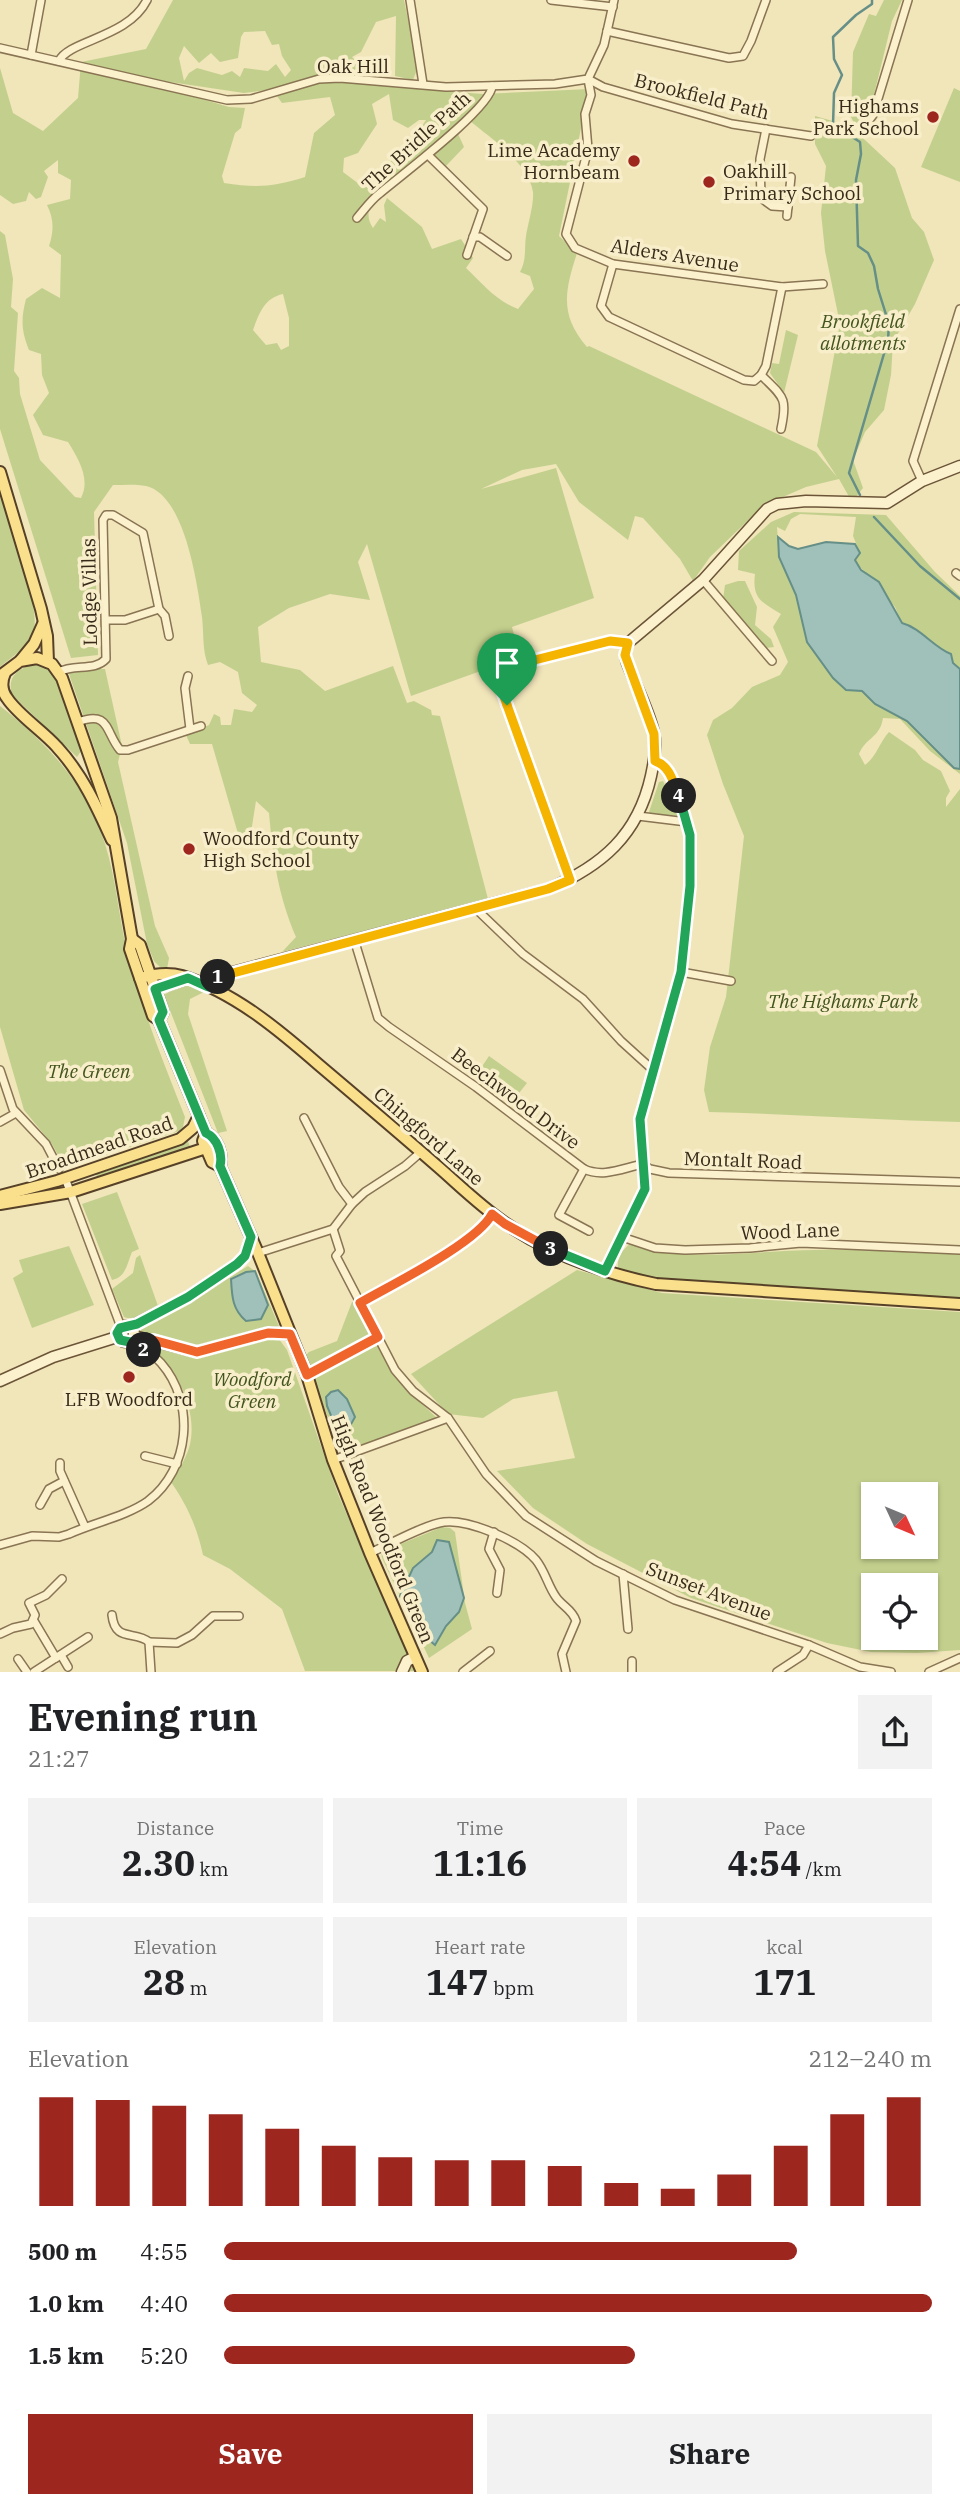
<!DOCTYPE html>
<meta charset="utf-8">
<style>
body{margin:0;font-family:"IBM Plex Serif",serif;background:#f2f2f2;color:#202124;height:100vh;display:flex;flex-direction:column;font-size:26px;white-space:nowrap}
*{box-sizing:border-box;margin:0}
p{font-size:23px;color:#757577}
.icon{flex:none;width:38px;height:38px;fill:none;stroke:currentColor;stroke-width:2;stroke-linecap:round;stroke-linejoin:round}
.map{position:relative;height:1672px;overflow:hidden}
.drawer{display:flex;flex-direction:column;background:#fff;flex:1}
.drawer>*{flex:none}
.needle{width:46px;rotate:134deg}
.controls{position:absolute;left:861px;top:1482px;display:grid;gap:14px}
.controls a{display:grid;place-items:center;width:77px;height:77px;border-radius:0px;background:#fff;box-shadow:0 2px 5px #0004;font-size:35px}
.pin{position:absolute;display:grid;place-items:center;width:60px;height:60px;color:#fff;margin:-72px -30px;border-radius:50% 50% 50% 0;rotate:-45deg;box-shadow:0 0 7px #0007}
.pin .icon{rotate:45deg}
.km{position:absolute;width:35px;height:35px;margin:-18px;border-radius:50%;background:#222;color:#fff;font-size:19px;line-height:35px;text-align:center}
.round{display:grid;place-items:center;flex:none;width:74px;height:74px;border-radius:0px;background:#f2f2f2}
.overview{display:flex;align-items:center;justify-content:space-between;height:119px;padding:0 28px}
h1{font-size:38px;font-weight:700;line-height:52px}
.metrics{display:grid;grid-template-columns:repeat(3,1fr);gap:10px;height:119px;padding:7px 28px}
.metrics div{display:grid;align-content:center;border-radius:0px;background:#f2f2f2;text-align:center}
.metrics b{font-size:35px;font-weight:700}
.metrics small{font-size:19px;font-weight:400}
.metrics p{font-size:19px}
.chart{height:196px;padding:14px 28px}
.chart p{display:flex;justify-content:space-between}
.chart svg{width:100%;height:126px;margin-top:7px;stroke:#9d261e;stroke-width:6}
.button{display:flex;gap:14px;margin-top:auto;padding:14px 28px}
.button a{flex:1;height:80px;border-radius:0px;background:#9d261e;color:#fff;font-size:28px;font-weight:700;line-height:80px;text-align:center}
.button a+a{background:#f2f2f2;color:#202124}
ul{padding:0 28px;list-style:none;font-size:23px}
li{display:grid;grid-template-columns:112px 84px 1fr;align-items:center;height:52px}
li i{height:18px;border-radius:9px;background:#9d261e}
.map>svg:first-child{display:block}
.green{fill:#c3d08d;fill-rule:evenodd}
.water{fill:#9fc1ba;stroke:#668f88;stroke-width:2}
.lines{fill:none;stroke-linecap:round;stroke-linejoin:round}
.stream{stroke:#668f88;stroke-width:2.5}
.street-casing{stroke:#897453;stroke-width:10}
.secondary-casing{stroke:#6b5437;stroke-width:13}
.primary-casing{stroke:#564128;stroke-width:14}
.street{stroke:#fcf1cd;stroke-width:7}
.secondary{stroke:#fcf1cd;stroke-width:10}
.primary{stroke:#fae08d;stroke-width:10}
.split-1-casing{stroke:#fff;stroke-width:14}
.split-2-casing{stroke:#fff;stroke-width:14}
.split-3-casing{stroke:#fff;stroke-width:14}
.split-4-casing{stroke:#fff;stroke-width:14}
.split-5-casing{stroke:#fff;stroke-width:14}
.split-1{stroke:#f5b400;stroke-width:9}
.split-2{stroke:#22a559;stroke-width:9}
.split-3{stroke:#f0652b;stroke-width:9}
.split-4{stroke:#22a559;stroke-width:9}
.split-5{stroke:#f5b400;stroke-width:9}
.poi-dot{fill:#9d261e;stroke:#f8eeca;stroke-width:2.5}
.labels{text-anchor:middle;stroke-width:7;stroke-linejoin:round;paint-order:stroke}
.street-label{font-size:19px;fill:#372a19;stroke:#f8eeca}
.poi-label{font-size:19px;fill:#372a19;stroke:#f8eeca;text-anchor:end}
.park-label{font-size:19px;font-style:italic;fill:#43551e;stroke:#f8eeca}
</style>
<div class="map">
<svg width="960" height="1672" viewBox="0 0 960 1672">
<rect width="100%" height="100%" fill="#f1e5ba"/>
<!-- green -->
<g class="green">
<path d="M173,0H404L418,67L413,80L395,76L396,16L376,22L361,52L352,57L368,73V85L483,94L589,89L559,236L577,253C565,291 559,314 587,347L589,346L816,452L837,477L817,446L840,324L825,251L821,213L826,166L815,144V116L850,126L895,168L912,218L924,232L934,260L915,304L893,342L891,375L884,410L865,432L853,460L863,488L852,502L839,479L806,487L764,505L710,557L693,581L680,559L643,518L635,516L628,540L579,502L556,464L522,470L481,489L556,468L594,598L512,627L520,657L411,696L367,544L358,562L370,600L330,594L289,608L258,627L261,662L300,670L325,691L393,666L407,703L414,701L431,710L432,715L440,716L488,899L282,952L296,937C278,895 273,858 269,813L256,801L249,845L241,844L212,744H190L186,735L209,725L214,714L220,717L221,725H231L234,709L252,712L257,705L242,693L238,672L220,662L208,665C202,649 204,634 202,617C197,583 185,495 146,486C136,484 124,485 113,485L94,512L98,655L71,658L0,429V231L5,235L13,279L11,307L18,313L14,371L19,378L20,394L40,460L75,497L81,498C91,479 78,458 68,442L43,435L33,415L49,393L42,375L41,354L29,350C21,330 21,319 26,299L42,288L60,298L61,255L49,246C54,231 54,219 47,205L70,199L71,180L58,173V160L44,171L48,177L41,197L36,199L29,192L26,201L13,204L0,195V68L13,113L43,131L78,98L81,62L146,49ZM265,31L272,45L279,44L282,56L291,70L285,77L276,64L268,71L244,68L240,77L232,71L222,75L197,68L189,73L184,81L179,58L184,46L199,63L211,53L220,62L238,58L241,37L244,32ZM170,82L244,93L267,90L287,84L290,91L277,96L282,103L330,97L335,115L314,133L305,177C273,187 257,188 224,183L222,176L235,133L241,128L245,108L229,107L169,89ZM389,94L393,120L408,128L419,120H426L422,126L413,132L411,146L390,162L381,186L394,184L433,153L446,166L464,147L454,125L469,120C490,138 529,163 533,192C534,205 528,223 526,236C524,249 527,259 520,272L530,276L534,289L518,309C495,300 483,284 466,268L473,258L461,239L432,249L422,227L387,198L384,205L386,222L380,218L373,228C365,216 369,207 375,195L373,190L359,184L343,172L344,158L358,153L377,124L372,104ZM283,294L289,318V346L281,350L277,343L266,345L253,330C259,314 264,298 283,294Z"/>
<path d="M884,0H902L892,21L869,115L860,119L856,127L851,117L853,52L869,14L876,16Z"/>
<path d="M954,88L960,91V182L921,167Z"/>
<path d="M786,330L798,335L784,393L770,373L772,363L779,364Z"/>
<path d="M0,496C9,524 45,613 32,637C25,649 10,658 0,667Z"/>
<path d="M794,512L886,515L935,572L960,596V669L953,663L951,654C933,647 921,628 902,623L895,607L854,560L860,553L853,536L856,517L800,514L791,519L785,531L777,527L779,557L796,595L807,642L833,678L846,690L862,691L875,704L907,720L954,768L960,769V774L930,751L900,719L883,718C880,738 865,738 859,754L865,765C877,756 879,743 889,732L915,750L923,760L941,771L950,791L946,798V807L960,789V1122C876,1120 792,1114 709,1112L704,1090L710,1047L726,997L744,836L723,784L707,735L713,720L732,708L752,687L780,675L788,662L773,627L781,614C761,602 752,598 755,574L738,570L739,551L771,522Z"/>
<path d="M738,581H745L757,607L755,625L771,639L774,647L766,648L723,599L725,585Z"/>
<path d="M34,664C40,666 45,666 50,670C66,685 74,730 81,751L77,757L12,695C7,677 17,669 34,664Z"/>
<path d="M84,669H105L122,746L118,762L155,926L169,958L167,969L160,967L154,961L147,944L127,843L69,674L71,671Z"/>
<path d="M0,706C52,747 93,792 109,858C118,892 120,928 130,962C144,1015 165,1066 185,1117L183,1127L179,1131L65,1168L52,1144L24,1110L0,1027Z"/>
<path d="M663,781L679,813L678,816L650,814L649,812L659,782Z"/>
<path d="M188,986L203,989L204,992L190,999L188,1014L227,1131L218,1133L164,995L177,987Z"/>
<path d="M489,1056L527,1083L512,1102L475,1077Z"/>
<path d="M187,1139L191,1149L98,1179L95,1172Z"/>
<path d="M117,1192L139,1249L132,1252C127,1264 126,1277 112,1280L82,1204Z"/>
<path d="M630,1244C689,1264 755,1250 816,1250C864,1249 912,1253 960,1254V1299L657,1281L618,1269C617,1257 621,1251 630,1244Z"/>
<path d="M69,1246L94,1305L32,1328L13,1278L23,1272L19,1260Z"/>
<path d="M140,1255L158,1306C148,1311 136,1322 124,1317L112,1289L133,1273L136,1258Z"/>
<path d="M248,1266L256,1272L279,1326L196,1348L141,1334L140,1325L191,1301Z"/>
<path d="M577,1270L662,1293L960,1312V1650L917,1653L871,1652L827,1643L691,1598L587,1544L533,1508L497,1471L575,1458L557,1391L513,1399L483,1418L448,1414L411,1374ZM873,1494H926V1547H873ZM873,1586H926V1638H873Z"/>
<path d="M352,1302L357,1303L371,1331L372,1337L311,1369L305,1356L309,1352L337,1341Z"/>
<path d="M268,1337L279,1339L287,1350L338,1494L415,1671H305L282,1609L230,1569L203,1555C197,1527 187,1505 171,1482C178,1471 185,1460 189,1448C199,1414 179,1370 153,1350L155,1346L194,1356Z"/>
<path d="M378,1346L407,1390L438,1419L341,1453L313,1377L370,1347Z"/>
<path d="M442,1527L450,1528L455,1532L465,1603L472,1629L429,1658L382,1558L381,1552Z"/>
</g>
<!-- water -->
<g class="water">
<path d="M778,537L789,546L798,549L826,542L855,544L860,553L855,560L861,570L879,582L902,623C921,628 933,647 951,654L953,663L960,669V769L954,768L907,721L875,704L862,691L846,690L833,678L807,642L796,595L779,557Z"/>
<path d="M255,1271L268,1305L261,1319L246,1321C232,1309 232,1296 231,1279L246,1272Z"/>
<path d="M338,1390L347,1399L355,1417L350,1426L342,1429L335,1425L327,1406L326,1397L331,1392Z"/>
<path d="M437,1540L449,1542L464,1598L459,1612L446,1626L435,1645L417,1630L400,1596L413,1568L432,1552Z"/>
</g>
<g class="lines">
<!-- stream -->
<g class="stream">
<path d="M860,495L849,473L888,340L889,324L878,289L874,266L868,253L858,246L856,180L861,154L860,142L833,125L834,93L842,75L834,59L833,37L856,15L872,4V0"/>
<path d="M874,517L920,566L960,599"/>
</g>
<!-- street casing -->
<g class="street-casing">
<g id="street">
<path d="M410,0L423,84"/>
<path d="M551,0L613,7"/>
<path d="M607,31L729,58L743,56L751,41L766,0"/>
<path d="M0,48L227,100L251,99L319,79L340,78L446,87L555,84L588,79L604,45L614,0"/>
<path d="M31,55L41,0"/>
<path d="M59,61C69,40 128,38 147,0"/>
<path d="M588,79L591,95L585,114L588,149L566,234L575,248L613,264L782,287L823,284"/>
<path d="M588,79L603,87L732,124L811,136"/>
<path d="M864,127L873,115L908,0"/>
<path d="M766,129L760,159L761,198L772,206L788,207"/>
<path d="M428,155L483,209L467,255"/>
<path d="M787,216L791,177"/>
<path d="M357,218C364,210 371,200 379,194C399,177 492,107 492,86"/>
<path d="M473,237H480L507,256"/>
<path d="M613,264L601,306L609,317L744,380L754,381L761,375L766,366L782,287"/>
<path d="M761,375C783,397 788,397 781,429"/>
<path d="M922,481L913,461L960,309"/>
<path d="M956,573L960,576"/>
<path d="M703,580L772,661"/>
<path d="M106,620H125L159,609"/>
<path d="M59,672C74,663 94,672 106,659L103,520L106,515H113L143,533L159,609L165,616L169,636"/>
<path d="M188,676L185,688L190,729"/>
<path d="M78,722C110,710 105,732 120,750H128L201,726"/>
<path d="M638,816L687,822"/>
<path d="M570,880L500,685L501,674L511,666L610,641L628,643"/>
<path d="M475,908L523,954L583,999L621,1041L653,1070"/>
<path d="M354,939L378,1018L389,1027L476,1087L584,1169C603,1178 623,1168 643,1164"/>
<path d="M681,972L731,981"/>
<path d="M0,1070L13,1109L46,1144L59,1169"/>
<path d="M304,1118L339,1187L352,1204"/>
<path d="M0,1122L16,1113"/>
<path d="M643,1164L650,1169L669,1173L960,1182"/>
<path d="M584,1169L559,1215L589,1231"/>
<path d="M65,1178L121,1327"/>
<path d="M333,1229L340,1251L336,1256L395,1370L413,1391L448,1418L486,1474L526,1516L596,1561L675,1600L809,1645L860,1667L891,1672"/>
<path d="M622,1237L655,1248L685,1250L750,1248L801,1243L960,1250"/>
<path d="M258,1253L333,1229L352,1204L365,1192L405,1166L421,1152"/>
<path d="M605,1271L645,1189L640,1119L681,972L690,886V835L683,806L668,771L662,763L655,761"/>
<path d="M360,1303C391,1285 477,1243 492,1214"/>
<path d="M307,1375L378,1337"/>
<path d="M145,1456L177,1464"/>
<path d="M333,1460L448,1418"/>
<path d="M60,1463V1471L85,1527"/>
<path d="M40,1505L49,1489L64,1481"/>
<path d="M494,1532L489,1549L500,1570L497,1593"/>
<path d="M0,1545L32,1536L59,1537L69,1534C93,1523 127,1516 148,1501C190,1469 196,1403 161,1363C152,1353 140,1348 130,1342"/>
<path d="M370,1553C388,1545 426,1524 444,1522C469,1519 520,1541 536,1560C545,1571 548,1586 556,1597C563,1607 572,1609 576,1621L562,1654L566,1672"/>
<path d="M623,1574L628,1629"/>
<path d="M112,1615C115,1643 135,1630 149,1642L151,1672"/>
<path d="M34,1621L56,1658"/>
<path d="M0,1634L13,1628L31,1624L35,1615L29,1603L46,1595L62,1579"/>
<path d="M149,1642L177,1643L192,1635L213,1616H239"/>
<path d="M61,1655L68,1667"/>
<path d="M18,1659L27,1672"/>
<path d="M34,1672L88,1637"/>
<path d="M463,1672L490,1651"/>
<path d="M632,1672V1661"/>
<path d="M777,1672L803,1655L809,1645"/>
<path d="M929,1672L960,1658"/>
</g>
</g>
<!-- secondary casing -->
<g class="secondary-casing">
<g id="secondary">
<path d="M208,987L215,978L222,975L548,889C602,866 638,835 651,776C654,762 657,747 654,733C649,710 636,686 627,663L625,655L628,643L703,580L767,509L777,504L806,501L887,503L922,481L960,466"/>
<circle cx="126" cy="1334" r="8"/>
<path d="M130,1327L188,1297L237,1264L245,1256L251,1237"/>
<path d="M134,1336L197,1352L268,1333L290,1334"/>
<path d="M148,1352L153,1340"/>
<path d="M0,1381L53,1357L117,1337"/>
<path d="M402,1672L407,1661L415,1657"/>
</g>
</g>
<!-- primary casing -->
<g class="primary-casing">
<g id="primary">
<path d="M0,472L41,609L47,636L48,662"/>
<path d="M21,660L34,644L43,624"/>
<path d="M5,673C1,682 1,690 7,698C18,715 43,731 57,747C82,774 97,807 112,840"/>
<path d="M0,676L20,661L37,658L52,664L62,678L111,818L132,939L130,949L153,1016L159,1020L206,1133C217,1138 223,1154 220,1166L258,1253L307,1375L333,1460L370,1553L422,1672"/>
<path d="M132,939L140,945L163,1012L159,1020"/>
<path d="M140,978C154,974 168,972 182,976C234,992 279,1030 319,1065C358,1098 397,1131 436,1165C458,1184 480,1206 505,1223C550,1254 603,1273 656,1284L960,1304"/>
<path d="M150,990L188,978"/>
<path d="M206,1133L203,1141L212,1162L220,1166"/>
<path d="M0,1196L57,1181L180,1139L193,1128L199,1116"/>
<path d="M0,1204L71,1192L206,1148"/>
</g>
</g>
<!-- street -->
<use href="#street" class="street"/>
<!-- secondary -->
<use href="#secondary" class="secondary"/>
<!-- primary -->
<use href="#primary" class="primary"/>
</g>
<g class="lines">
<!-- split-1 casing -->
<g class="split-1-casing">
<path id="split-1" d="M218,977L548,889L570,880L507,705"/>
</g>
<!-- split-2 casing -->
<g class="split-2-casing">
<path id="split-2" d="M144,1350L130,1342L120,1340L117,1333L120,1328L137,1324L188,1297L237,1264L245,1256L251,1237L220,1166C223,1154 217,1138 206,1133L159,1020L163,1012L155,989L188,978L208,987L218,977"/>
</g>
<!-- split-3 casing -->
<g class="split-3-casing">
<path id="split-3" d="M144,1350L148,1352L153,1340L197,1352L268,1333L290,1334L307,1375L378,1337L360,1303C391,1285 477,1243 492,1214L505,1224L551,1249"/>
</g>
<!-- split-4 casing -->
<g class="split-4-casing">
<path id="split-4" d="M551,1249L605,1271L645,1189L640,1119L681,972L690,886V835L679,796"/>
</g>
<!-- split-5 casing -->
<g class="split-5-casing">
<path id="split-5" d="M507,705L500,685L501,674L511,666L610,641L628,643L625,655L654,734L655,761C670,766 673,782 679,796"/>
</g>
<!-- split-1 -->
<use href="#split-1" class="split-1"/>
<!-- split-2 -->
<use href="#split-2" class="split-2"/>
<!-- split-3 -->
<use href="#split-3" class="split-3"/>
<!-- split-4 -->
<use href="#split-4" class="split-4"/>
<!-- split-5 -->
<use href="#split-5" class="split-5"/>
</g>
<!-- markers -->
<g class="poi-dot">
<circle cx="933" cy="117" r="7"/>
<circle cx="634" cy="161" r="7"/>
<circle cx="709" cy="182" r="7"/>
<circle cx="189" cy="849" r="7"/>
<circle cx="129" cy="1377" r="7"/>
</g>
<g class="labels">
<!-- street labels -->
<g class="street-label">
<text x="353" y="73">Oak Hill</text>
<text transform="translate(702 96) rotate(14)" y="7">Brookfield Path</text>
<text transform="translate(416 141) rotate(-42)" y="7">The Bridle Path</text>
<text transform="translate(675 255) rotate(9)" y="7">Alders Avenue</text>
<text transform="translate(89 592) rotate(-91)" y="7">Lodge Villas</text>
<text transform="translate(516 1098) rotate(37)" y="7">Beechwood Drive</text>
<text transform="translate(429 1136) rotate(41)" y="7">Chingford Lane</text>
<text transform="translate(99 1147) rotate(-19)" y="7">Broadmead Road</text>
<text transform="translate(743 1160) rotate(2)" y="7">Montalt Road</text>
<text transform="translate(790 1231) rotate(-2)" y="7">Wood Lane</text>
<text transform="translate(383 1529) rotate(68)" y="7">High Road Woodford Green</text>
<text transform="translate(709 1591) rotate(21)" y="7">Sunset Avenue</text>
</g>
<!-- poi labels -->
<g class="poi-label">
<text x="919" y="113">Highams<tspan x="919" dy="22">Park School</tspan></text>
<text x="620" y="157">Lime Academy<tspan x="620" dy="22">Hornbeam</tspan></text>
<text x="723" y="178" text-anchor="start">Oakhill<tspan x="723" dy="22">Primary School</tspan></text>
<text x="203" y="845" text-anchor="start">Woodford County<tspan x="203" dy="22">High School</tspan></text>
<text x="129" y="1406" text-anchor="middle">LFB Woodford</text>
</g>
<!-- park labels -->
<g class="park-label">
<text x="863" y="328">Brookfield<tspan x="863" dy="22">allotments</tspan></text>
<text x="843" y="1008">The Highams Park</text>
<text x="89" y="1078">The Green</text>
<text x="252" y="1386">Woodford<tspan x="252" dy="22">Green</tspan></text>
</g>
</g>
</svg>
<div class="controls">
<a><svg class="needle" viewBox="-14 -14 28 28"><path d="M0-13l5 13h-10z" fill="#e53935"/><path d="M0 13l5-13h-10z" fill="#757577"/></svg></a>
<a><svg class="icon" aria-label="locate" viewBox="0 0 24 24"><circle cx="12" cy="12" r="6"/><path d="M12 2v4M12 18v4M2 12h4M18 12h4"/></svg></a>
</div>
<div class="pin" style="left:507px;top:705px;background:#1e9e55"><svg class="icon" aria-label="arrive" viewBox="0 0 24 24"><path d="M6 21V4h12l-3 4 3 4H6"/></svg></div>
<b class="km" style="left:218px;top:977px">1</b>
<b class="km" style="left:144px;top:1350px">2</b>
<b class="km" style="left:551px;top:1249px">3</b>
<b class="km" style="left:679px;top:796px">4</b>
</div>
<section class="drawer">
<div class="overview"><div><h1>Evening run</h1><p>21:27</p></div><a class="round"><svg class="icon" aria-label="share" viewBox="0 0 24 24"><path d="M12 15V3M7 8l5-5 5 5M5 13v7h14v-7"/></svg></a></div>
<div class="metrics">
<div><p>Distance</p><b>2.30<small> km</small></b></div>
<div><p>Time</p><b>11:16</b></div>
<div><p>Pace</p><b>4:54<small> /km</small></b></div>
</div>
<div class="metrics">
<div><p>Elevation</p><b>28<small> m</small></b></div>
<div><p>Heart rate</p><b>147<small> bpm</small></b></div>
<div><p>kcal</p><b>171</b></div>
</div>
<div class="chart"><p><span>Elevation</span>212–240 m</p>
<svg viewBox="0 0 160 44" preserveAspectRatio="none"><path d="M5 44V6M15 44V7M25 44V9M35 44V12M45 44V17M55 44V23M65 44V27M75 44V28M85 44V28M95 44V30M105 44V36M115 44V38M125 44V33M135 44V23M145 44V12M155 44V6"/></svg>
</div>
<ul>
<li><b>500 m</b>4:55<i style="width:81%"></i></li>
<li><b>1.0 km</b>4:40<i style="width:100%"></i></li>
<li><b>1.5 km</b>5:20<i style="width:58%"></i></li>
</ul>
<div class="button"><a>Save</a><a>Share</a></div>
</section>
